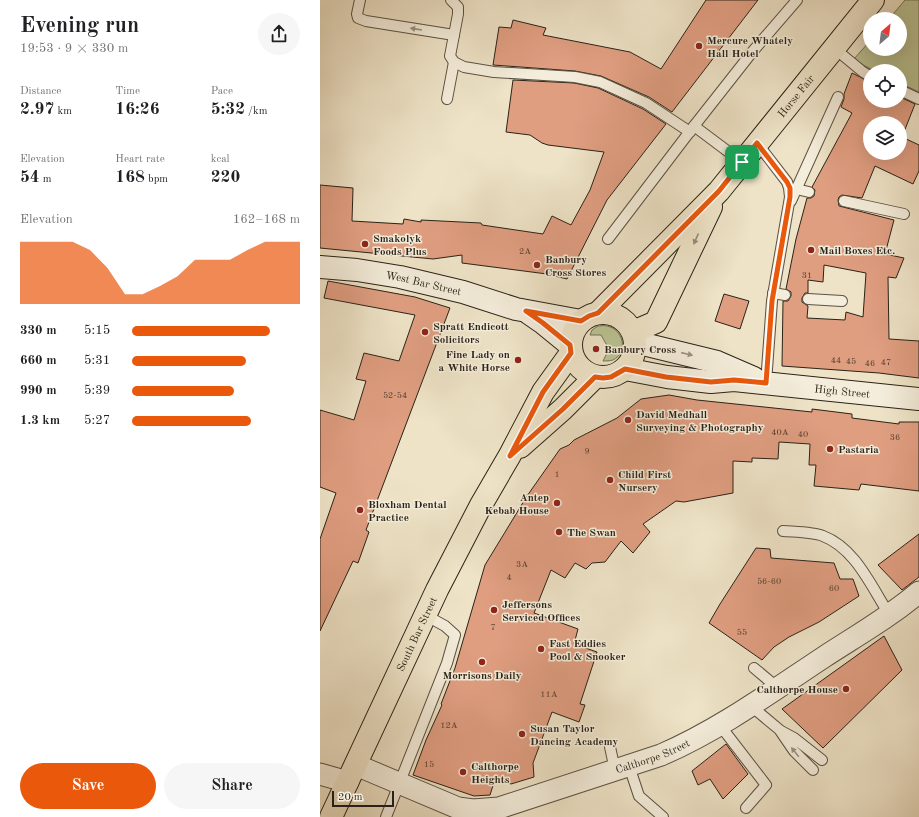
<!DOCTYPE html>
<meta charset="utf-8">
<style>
body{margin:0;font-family:"Old Standard TT",serif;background:#f6f6f6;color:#202124;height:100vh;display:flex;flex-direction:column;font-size:15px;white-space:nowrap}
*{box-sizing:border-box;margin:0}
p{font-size:13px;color:#757577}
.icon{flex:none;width:22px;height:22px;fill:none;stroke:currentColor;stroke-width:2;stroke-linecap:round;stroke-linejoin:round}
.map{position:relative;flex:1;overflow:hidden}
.drawer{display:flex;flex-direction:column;background:#fff;width:320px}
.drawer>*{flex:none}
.needle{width:26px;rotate:28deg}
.controls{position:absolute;left:543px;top:12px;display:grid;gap:8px}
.controls a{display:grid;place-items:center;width:44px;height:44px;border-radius:50%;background:#fff;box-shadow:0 4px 16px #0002;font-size:20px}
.scale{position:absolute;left:12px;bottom:10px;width:62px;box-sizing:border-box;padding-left:4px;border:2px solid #2a2217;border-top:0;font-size:11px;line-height:14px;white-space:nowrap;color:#2a2217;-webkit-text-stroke:3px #f4eddb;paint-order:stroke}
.pin{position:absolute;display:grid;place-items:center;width:34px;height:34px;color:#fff;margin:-17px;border-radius:8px;box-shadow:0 2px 6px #0006}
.round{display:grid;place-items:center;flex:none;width:42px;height:42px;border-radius:21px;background:#f6f6f6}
.head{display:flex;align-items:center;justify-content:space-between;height:68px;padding:0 20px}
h1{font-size:22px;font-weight:700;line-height:30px}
.figures{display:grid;grid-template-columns:repeat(3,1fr);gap:6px;height:68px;padding:4px 20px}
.figures div{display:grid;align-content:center}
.figures b{font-size:17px;font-weight:700}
.figures small{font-size:11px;font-weight:400}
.figures p{font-size:11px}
.chart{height:112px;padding:8px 20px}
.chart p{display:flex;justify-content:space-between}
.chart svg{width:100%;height:72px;margin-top:4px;fill:#ea580c;opacity:.7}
.action{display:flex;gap:8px;margin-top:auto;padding:8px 20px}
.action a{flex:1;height:46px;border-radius:24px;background:#ea580c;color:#fff;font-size:16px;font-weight:700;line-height:46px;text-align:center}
.action a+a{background:#f6f6f6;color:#202124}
ul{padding:0 20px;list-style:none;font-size:13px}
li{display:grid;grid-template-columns:64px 48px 1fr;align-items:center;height:30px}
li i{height:10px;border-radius:5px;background:#ea580c}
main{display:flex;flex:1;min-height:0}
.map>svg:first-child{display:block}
.green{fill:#bbc393;stroke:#727255}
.building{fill:#e09e81;stroke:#2a2217;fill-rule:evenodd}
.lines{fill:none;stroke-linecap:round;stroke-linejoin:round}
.lane-casing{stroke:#5b5243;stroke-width:12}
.street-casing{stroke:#5b5243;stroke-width:23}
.secondary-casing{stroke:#2a2217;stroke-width:24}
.primary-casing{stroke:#2a2217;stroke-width:24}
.lane{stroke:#f4eddb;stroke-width:10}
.street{stroke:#f4eddb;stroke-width:21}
.secondary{stroke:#f4eddb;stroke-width:22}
.primary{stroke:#eee3c7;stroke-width:22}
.oneway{fill:#999283}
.oneway2{fill:#968c78}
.route-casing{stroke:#fff;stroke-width:8}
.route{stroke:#ea580c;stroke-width:5}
.poi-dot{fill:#8f2418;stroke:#f4eddb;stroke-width:1.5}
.labels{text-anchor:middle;stroke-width:3;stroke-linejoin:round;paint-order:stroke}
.number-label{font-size:9px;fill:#584132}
.poi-label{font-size:11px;font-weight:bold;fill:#2a2217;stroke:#f4eddb;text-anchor:start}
.street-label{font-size:11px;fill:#2a2217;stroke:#f4eddb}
</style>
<main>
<section class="drawer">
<div class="head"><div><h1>Evening run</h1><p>19:53 · 9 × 330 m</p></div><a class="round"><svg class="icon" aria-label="share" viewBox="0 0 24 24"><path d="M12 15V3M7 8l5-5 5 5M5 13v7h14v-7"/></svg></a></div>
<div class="figures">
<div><p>Distance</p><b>2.97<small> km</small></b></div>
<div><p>Time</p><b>16:26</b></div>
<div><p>Pace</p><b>5:32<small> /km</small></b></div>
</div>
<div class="figures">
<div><p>Elevation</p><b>54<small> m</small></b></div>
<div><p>Heart rate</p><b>168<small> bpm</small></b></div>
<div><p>kcal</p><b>220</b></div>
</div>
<div class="chart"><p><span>Elevation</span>162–168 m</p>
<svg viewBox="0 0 160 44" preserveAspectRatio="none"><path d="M0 44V6L10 6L20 6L30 6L40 11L50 22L60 38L70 38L80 33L90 27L100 17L110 17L120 17L130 11L140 6L150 6L160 6V44z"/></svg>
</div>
<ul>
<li><b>330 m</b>5:15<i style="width:82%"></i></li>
<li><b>660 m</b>5:31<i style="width:68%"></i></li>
<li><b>990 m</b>5:39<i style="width:61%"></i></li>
<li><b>1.3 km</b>5:27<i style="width:71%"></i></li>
</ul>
<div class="action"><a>Save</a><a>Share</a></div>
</section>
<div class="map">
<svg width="599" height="817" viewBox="0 0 599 817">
<rect width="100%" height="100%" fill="#eee3c7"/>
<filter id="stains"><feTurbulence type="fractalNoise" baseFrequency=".005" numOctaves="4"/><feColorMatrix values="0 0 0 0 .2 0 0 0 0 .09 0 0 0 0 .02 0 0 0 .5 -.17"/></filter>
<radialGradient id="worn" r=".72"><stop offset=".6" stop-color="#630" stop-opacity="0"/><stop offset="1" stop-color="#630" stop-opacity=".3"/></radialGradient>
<!-- green -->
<g class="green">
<path d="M585,0H599V92L580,83V71H555L533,60L550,41V49H580V19H569Z"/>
<path d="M278,326C280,326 284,325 287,326C303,329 309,352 293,360C290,361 286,361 283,361L289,349L281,335H270L272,330Z"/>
</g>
<!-- building -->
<g class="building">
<path d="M386,0H438L352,112L329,97L281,76L255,71L173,65L179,27L191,28L193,20L226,28L223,35L310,52L341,69Z"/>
<path d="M532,73L550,82V101H580V97L595,104L582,137L599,145V171L593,184L555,166L542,198L522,195L519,197L518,200L519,206L523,207L574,220L565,254L584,258L576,278L568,277L569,339L599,341V378L559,373L462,366L463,301H468L471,296V292L466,289L476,239L487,198H491L494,196L495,190L492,187L532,113L521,107L524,99V94ZM550,123H580V153H550ZM504,265L546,273L543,317L526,312L525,320L487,318L488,306L482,302V298L485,293H488V280L503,282Z"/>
<path d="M193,80L254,83L278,88L323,109L346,124L287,200L247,279L227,274L142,263V255L113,259L0,248V185L33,188L32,221L83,224L84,219L101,222V220L161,223L162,225L223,234L232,216L251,225L270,190L284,152L228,145L222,143L210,135L186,132Z"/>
<path d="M8,281L95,297L130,308L46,530L49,532L38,563L33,561L0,631V539L16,493L0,487V410L34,420L46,381L36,379L44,353L79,361L95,315L4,298Z"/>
<path d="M404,294L429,301L420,329L395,321Z"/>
<path d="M349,395L377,400L492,412V409L532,414V418L579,424V422H599V491L541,484L539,490L494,486L496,465H489L490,444L459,442L458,459L432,458V462L413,461V493L364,502L356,501L323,524L330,532L313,553L301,541L285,562L272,563L266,569L255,563L245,578L231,570L214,613L258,629L254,644L277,652L260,704L265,705L259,722L232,712L213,763L214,777L191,784L176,776L170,795L154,796L93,775L106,740L122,705L121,704L135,668L165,565L207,496L240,449L249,445L254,440L297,418L321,399Z"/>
<path d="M599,534V577L582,590L558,565Z"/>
<path d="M436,548L450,549L451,558L514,563L520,579H533L539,596L499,622L469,637L454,647L442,660L389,623L400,604Z"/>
<path d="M564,636L582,670L503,748L462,709Z"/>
<path d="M406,744L428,774L403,799L390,779L378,785L372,771Z"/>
</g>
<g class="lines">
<!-- lane casing -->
<g class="lane-casing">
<g id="lane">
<path d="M40,0L37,14L38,18L46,21L134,35"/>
<path d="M131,0L138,7V14L130,56L134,62L144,67L174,72L255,77L280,82L326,103L370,132"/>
<path d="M514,48L543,72L550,76"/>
<path d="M580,90L599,99"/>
<path d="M127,99L134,62"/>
<path d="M374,126L422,162"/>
<path d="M437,143L467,182L469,188L470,197L452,301L446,383"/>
<path d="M476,189L489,192"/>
<path d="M471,201L518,97"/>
<path d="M524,201L584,214"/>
<path d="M288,239L374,126L433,51L477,0"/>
<path d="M453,293L465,295"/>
<path d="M488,299L522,301"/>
<path d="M463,531C475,532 493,532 503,536C535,548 551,586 569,614"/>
<path d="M434,668L458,688"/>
<path d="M431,706L461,731L474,738L502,760"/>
<path d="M399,724L446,785L426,808"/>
<path d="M461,732L474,751L493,770"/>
<path d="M290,747L295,770"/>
<path d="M309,766L319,796L343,817"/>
<path d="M66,817L127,663L135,635L125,626L105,615"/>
</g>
</g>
<!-- street casing -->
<g class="street-casing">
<g id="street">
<path id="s1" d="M36,765L138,808L153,810L179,808L341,755C399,730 451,692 504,657C536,636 570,617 599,592"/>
<path d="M0,774L28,782"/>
</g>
</g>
<!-- secondary casing -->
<g class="secondary-casing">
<g id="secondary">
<path id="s2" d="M0,267L37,270L80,277L143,292L196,309L261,321"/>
<path d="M210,314L223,323L250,345"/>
<path d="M315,342L397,362L434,378"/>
<path id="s3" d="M305,369L347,377L391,382L414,380L599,399"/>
</g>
</g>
<!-- primary casing -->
<g class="primary-casing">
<g id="primary">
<circle cx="283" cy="345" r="32"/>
<path id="s4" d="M278,313L399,191L553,0"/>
<path d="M313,332L336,322L391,207"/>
<path d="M200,447L243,409L275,377"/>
<path id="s5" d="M11,817L117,590L161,505L190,455L223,392L251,353"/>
</g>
</g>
<!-- lane -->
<use href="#lane" class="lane"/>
<!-- street -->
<use href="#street" class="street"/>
<!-- secondary -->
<use href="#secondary" class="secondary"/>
<!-- primary -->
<use href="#primary" class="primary"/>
</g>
<!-- one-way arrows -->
<defs><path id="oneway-solid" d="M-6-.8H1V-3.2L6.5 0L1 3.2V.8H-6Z"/></defs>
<g class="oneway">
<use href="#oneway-solid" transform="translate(96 29) rotate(-171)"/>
<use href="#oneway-solid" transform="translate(367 354) rotate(13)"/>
<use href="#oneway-solid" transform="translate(475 752) rotate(-129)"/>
</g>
<use class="oneway2" href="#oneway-solid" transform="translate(376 239) rotate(114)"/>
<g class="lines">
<!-- route casing -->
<g class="route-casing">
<path id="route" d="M437,143L467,182L470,188V197L452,301L446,383L414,380L391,382L346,377L305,369L291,377L283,378L275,377L243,409L190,456L223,392L251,353L250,345L223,323L206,311L261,321L269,316L278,313L399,191Z"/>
</g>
<!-- route -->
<use href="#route" class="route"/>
</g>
<!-- markers -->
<g class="poi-dot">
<circle cx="379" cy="46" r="4"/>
<circle cx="45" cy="244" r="4"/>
<circle cx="491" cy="250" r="4"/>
<circle cx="217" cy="265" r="4"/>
<circle cx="105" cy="332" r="4"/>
<circle cx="276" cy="349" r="4"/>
<circle cx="198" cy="360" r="4"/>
<circle cx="308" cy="420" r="4"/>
<circle cx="510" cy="449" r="4"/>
<circle cx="290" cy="480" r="4"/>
<circle cx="237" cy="503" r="4"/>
<circle cx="40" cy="510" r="4"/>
<circle cx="239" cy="532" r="4"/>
<circle cx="174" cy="610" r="4"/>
<circle cx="221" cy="649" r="4"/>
<circle cx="162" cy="662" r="4"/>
<circle cx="526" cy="689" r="4"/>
<circle cx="202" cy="734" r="4"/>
<circle cx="143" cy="772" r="4"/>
</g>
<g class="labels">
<!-- number labels -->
<g class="number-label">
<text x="205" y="254">2A</text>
<text x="487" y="278">31</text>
<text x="516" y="363">44</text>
<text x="531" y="364">45</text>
<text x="566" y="365">47</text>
<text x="550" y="366">46</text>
<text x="75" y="398">52-54</text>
<text x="460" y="435">40A</text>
<text x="483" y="437">40</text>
<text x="575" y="440">36</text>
<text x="267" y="454">9</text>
<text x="237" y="477">1</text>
<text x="202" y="567">3A</text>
<text x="189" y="580">4</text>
<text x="449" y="584">56-60</text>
<text x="514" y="591">60</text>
<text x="173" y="630">7</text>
<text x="422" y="635">55</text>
<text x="229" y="697">11A</text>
<text x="129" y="728">12A</text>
<text x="109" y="767">15</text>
</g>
<!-- poi labels -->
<g class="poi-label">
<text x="387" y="44">Mercure Whately<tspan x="387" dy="13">Hall Hotel</tspan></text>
<text x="53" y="242">Smakolyk<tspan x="53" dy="13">Foods Plus</tspan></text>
<text x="499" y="254">Mail Boxes Etc.</text>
<text x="225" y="263">Banbury<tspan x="225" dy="13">Cross Stores</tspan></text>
<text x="113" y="330">Spratt Endicott<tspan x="113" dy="13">Solicitors</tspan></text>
<text x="284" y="353">Banbury Cross</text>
<text x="190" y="358" text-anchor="end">Fine Lady on<tspan x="190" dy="13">a White Horse</tspan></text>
<text x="316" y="418">David Medhall<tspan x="316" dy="13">Surveying &amp; Photography</tspan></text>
<text x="518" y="453">Pastaria</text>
<text x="298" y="478">Child First<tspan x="298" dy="13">Nursery</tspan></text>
<text x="229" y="501" text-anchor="end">Antep<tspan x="229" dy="13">Kebab House</tspan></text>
<text x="48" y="508">Bloxham Dental<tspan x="48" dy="13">Practice</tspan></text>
<text x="247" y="536">The Swan</text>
<text x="182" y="608">Jeffersons<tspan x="182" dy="13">Serviced Offices</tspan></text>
<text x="229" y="647">Fast Eddies<tspan x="229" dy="13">Pool &amp; Snooker</tspan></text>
<text x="162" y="679" text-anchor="middle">Morrisons Daily</text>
<text x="518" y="693" text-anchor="end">Calthorpe House</text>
<text x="210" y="732">Susan Taylor<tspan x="210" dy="13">Dancing Academy</tspan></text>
<text x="151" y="770">Calthorpe<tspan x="151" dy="13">Heights</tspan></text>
</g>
<!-- street labels -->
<g class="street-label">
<text dy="4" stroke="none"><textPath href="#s4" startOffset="294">Horse Fair</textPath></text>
<text dy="4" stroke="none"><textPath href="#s2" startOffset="105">West Bar Street</textPath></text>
<text dy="4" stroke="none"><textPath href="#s3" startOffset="219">High Street</textPath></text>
<text dy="4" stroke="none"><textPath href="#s5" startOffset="202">South Bar Street</textPath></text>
<text dy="4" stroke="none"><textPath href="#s1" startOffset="314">Calthorpe Street</textPath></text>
</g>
</g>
<rect width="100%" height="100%" filter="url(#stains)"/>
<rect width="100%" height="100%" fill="url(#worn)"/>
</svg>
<div class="controls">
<a><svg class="needle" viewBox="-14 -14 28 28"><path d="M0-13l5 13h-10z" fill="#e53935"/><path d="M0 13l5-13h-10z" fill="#757577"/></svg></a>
<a><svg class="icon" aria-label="locate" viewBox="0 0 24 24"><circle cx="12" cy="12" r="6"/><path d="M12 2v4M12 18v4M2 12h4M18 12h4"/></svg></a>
<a><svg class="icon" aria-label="layers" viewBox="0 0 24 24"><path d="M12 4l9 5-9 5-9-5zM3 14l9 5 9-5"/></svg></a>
</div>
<div class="scale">20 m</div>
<div class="pin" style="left:422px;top:162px;background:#1e9e55"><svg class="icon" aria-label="arrive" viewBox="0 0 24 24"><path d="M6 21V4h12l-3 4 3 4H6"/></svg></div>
</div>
</main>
